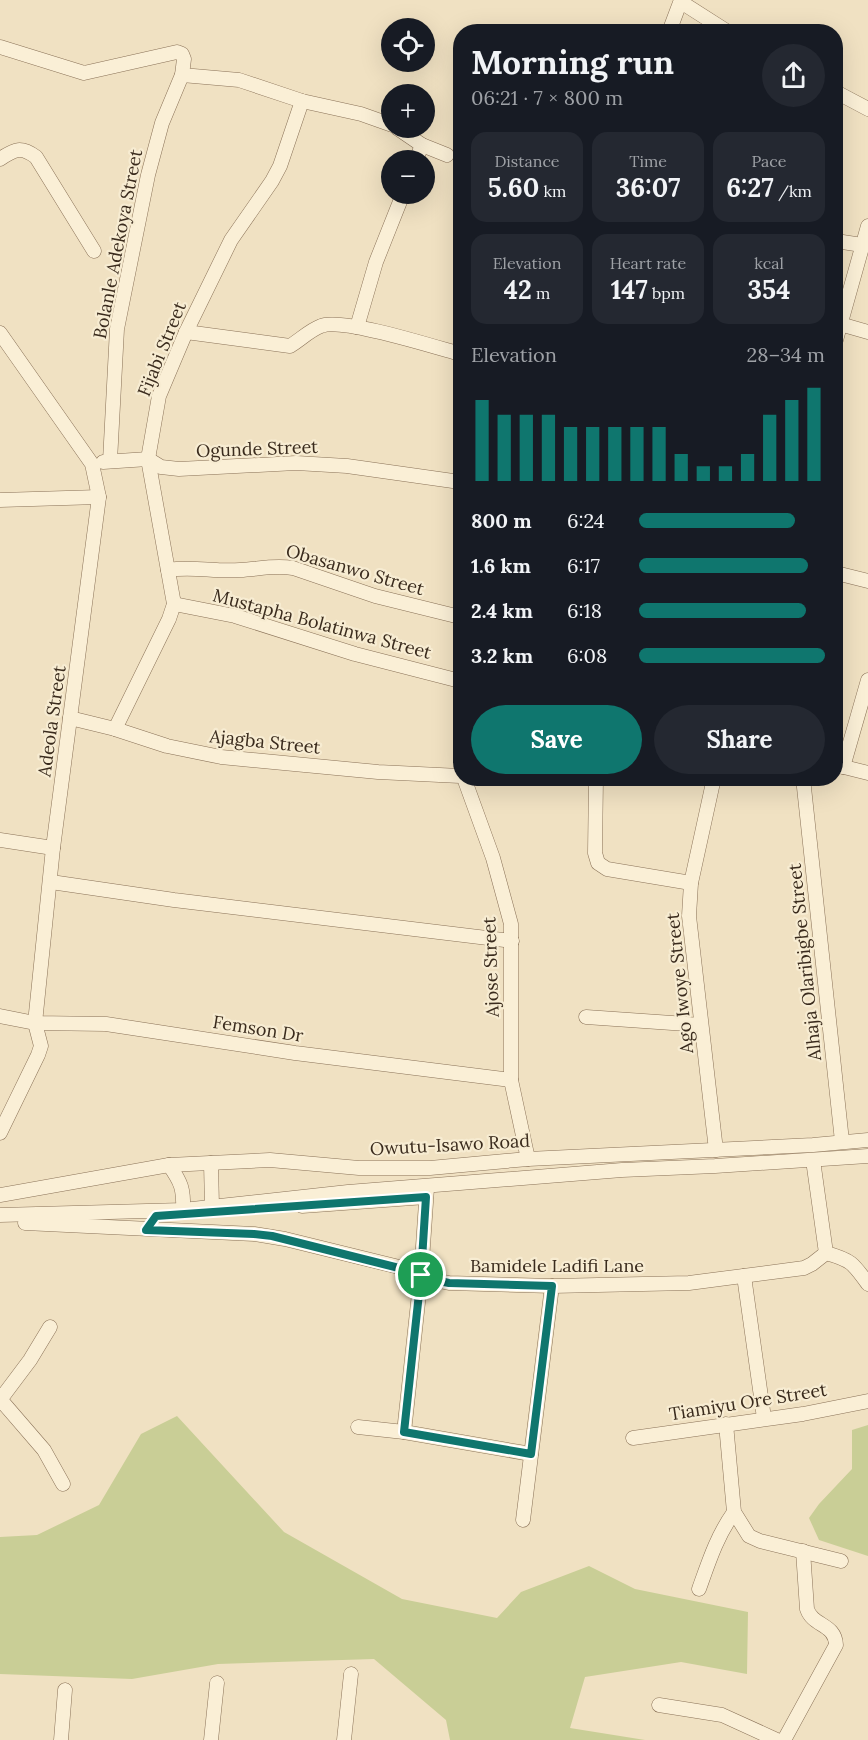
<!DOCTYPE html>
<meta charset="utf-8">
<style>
body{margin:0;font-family:Lora,serif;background:#242831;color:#f1f3f6;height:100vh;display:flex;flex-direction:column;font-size:22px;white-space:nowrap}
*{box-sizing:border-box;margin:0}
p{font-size:20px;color:#9ea1a6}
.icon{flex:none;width:33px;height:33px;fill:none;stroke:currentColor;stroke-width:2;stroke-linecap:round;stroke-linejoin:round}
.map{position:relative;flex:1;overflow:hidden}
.panel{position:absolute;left:453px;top:24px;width:390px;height:762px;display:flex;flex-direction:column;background:#171b24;border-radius:24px;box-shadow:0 6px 24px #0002}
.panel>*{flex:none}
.tools{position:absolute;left:381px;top:18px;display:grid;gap:12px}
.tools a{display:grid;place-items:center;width:54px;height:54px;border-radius:50%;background:#171b24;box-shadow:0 6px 24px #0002;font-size:30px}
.pin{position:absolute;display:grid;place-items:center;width:51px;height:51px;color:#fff;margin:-26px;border:3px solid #fff;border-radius:50%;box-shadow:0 2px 6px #0007}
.round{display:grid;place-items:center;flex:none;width:63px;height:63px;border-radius:32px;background:#242831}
.summary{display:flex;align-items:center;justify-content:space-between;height:102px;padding:0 18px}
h1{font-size:33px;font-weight:800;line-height:45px}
.figures{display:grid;grid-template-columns:repeat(3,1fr);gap:9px;height:102px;padding:6px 18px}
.figures div{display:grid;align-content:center;border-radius:15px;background:#242831;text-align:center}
.figures b{font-size:26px;font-weight:800}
.figures small{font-size:16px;font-weight:400}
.figures p{font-size:16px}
.chart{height:168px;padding:12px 18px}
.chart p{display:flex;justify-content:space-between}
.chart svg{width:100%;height:108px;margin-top:6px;stroke:#0f766e;stroke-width:6}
.cta{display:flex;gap:12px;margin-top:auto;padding:12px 18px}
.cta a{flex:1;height:69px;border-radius:36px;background:#0f766e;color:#fff;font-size:24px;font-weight:800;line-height:69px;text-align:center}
.cta a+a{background:#242831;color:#f1f3f6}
ul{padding:0 18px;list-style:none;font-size:20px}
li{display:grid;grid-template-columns:96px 72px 1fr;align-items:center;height:45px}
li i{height:15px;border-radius:8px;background:#0f766e}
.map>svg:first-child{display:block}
.green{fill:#c9ce96}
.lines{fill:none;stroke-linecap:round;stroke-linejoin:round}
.minor-casing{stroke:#8a7258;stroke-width:15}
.minor{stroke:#faefd6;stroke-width:14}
.route-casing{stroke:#fff;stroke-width:12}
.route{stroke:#0f766e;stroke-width:8}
.labels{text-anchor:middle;stroke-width:4.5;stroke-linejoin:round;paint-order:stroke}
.street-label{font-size:18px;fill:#3a2b1d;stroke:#f7ecd2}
</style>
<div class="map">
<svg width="868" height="1740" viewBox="0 0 868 1740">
<rect width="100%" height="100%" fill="#f0e1c2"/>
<!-- green -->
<g class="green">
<path d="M177,1416L284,1532L402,1599L497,1618L521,1592L589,1566L635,1589L748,1612L747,1674L681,1662L585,1677L570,1728L645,1740H450L446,1720L374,1659L218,1664L132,1679L0,1674V1537L37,1535L99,1505L141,1434Z"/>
<path d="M868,1425V1556L819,1540L809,1518L819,1504L852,1469V1430Z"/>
</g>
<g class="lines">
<!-- minor casing -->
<g class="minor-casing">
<g id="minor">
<path d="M681,2L728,32"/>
<path d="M669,32L681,0"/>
<path d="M0,47L84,73L177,52L182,54L184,59L182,75L162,123L148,175L117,329L110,461"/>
<path d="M182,75L239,80L302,101L361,114L392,125"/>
<path d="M836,92L868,109"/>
<path d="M397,128L422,145L447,155"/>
<path d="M0,159C15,149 21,146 36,157L94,251"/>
<path d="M416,160L422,145"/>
<path d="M836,241L862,245"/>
<path d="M840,324L868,332"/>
<path d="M357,327L376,262L403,194"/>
<path d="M186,332L290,346C300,340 310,330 321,326C341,317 435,347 460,354"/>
<path d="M0,333L92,464L99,497L53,848L35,1023L41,1046L38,1055L0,1133"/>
<path d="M836,340L868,226"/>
<path d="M103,462L148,459L161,467L179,469L296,463L347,466L460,482"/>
<path d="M0,500L99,497"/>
<path d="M168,570C192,566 215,572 240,570C259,569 274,565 293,568L375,596L460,617"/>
<path d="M836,573L868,581"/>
<path d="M174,604L235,616L355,654L460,681"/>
<path d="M70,718L115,729L167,746L221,757L378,772L460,776"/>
<path d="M115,729L169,619L174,604L148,459L159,396L186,332L231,240L272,181L280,166L302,101"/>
<path d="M836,765L868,773"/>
<path d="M843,767L868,680"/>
<path d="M464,778L493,858L511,924V1080L528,1159"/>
<path d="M596,778L595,853L598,863L607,869L691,883"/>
<path d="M714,778L691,883L689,916L716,1150"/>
<path d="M803,778L842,1141"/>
<path d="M0,840L53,848"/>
<path d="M51,882L174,900L512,941"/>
<path d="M0,1016L35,1023L106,1024L295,1053L511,1080"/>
<path d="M586,1017L701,1025"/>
<path d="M813,1160L826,1253C851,1260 853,1263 868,1284"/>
<path d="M211,1163L212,1207"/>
<path d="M169,1165C181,1182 184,1189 183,1210"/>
<path d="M0,1195L169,1165L270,1160L359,1168H430L528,1159L813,1145L868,1140"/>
<path d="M302,1206L426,1197"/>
<path d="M0,1215L183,1210L348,1192L622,1170L715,1166L868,1156"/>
<path d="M25,1223L254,1234L285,1239L399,1267L435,1280L449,1283L552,1286L689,1283L804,1268L812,1264L826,1253"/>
<path d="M744,1276L764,1418"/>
<path d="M0,1399L44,1450L63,1484"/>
<path d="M0,1400L30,1360L50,1327"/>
<path d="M726,1424L734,1512L749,1536L760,1541L841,1561"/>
<path d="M358,1427L404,1432L531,1454"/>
<path d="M404,1432L421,1275L427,1188"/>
<path d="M633,1438L803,1414L868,1401"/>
<path d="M523,1520L552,1286"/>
<path d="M699,1589C709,1561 717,1536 734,1512"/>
<path d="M659,1705L722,1715L777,1740"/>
<path d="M61,1740L65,1690"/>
<path d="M211,1740L217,1683"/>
<path d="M344,1740L351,1674"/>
<path d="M784,1740L836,1645C835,1623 813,1627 807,1609L803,1551"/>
</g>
</g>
<!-- minor -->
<use href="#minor" class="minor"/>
</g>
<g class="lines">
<!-- route casing -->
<g class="route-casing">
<path id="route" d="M421,1275L399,1268L272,1236L254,1234L146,1230L156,1216L426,1197L421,1275L435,1280L449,1283L552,1286L531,1454L404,1432L421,1275"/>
</g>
<!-- route -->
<use href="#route" class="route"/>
</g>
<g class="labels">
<!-- street labels -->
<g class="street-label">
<text transform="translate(118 244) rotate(-79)" y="6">Bolanle Adekoya Street</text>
<text transform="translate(162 349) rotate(-68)" y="6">Fijabi Street</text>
<text transform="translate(257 449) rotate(-2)" y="6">Ogunde Street</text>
<text transform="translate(355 570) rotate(16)" y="6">Obasanwo Street</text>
<text transform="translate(322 624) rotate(15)" y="6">Mustapha Bolatinwa Street</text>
<text transform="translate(52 721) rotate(-82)" y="6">Adeola Street</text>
<text transform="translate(265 742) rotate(6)" y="6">Ajagba Street</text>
<text transform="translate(805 962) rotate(-96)" y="6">Alhaja Olaribigbe Street</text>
<text transform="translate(491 967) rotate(-92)" y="6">Ajose Street</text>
<text transform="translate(680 983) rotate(-96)" y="6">Ago Iwoye Street</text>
<text transform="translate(258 1029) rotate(9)" y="6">Femson Dr</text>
<text transform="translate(450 1145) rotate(-3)" y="6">Owutu-Isawo Road</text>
<text x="557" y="1272">Bamidele Ladifi Lane</text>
<text transform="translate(748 1402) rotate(-9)" y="6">Tiamiyu Ore Street</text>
</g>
</g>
</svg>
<div class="tools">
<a><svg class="icon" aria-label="locate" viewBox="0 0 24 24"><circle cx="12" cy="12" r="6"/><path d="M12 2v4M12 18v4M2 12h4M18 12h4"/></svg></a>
<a>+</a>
<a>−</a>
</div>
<div class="pin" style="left:421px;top:1275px;background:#1e9e55"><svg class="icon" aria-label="arrive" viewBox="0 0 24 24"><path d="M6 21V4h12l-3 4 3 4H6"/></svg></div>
<section class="panel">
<div class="summary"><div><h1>Morning run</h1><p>06:21 · 7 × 800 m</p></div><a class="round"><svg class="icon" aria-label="share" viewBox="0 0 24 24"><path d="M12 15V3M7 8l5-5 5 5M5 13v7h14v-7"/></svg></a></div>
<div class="figures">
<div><p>Distance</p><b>5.60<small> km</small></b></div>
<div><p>Time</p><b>36:07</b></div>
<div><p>Pace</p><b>6:27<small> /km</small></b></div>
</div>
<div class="figures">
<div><p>Elevation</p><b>42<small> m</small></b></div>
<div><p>Heart rate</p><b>147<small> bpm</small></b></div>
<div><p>kcal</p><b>354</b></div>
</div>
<div class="chart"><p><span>Elevation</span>28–34 m</p>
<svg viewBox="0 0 160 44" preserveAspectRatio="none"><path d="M5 44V11M15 44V17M25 44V17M35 44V17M45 44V22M55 44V22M65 44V22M75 44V22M85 44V22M95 44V33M105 44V38M115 44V38M125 44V33M135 44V17M145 44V11M155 44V6"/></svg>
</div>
<ul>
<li><b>800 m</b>6:24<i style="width:84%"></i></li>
<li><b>1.6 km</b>6:17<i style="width:91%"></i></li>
<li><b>2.4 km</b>6:18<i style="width:90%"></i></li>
<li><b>3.2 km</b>6:08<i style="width:100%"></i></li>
</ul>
<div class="cta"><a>Save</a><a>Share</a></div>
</section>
</div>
